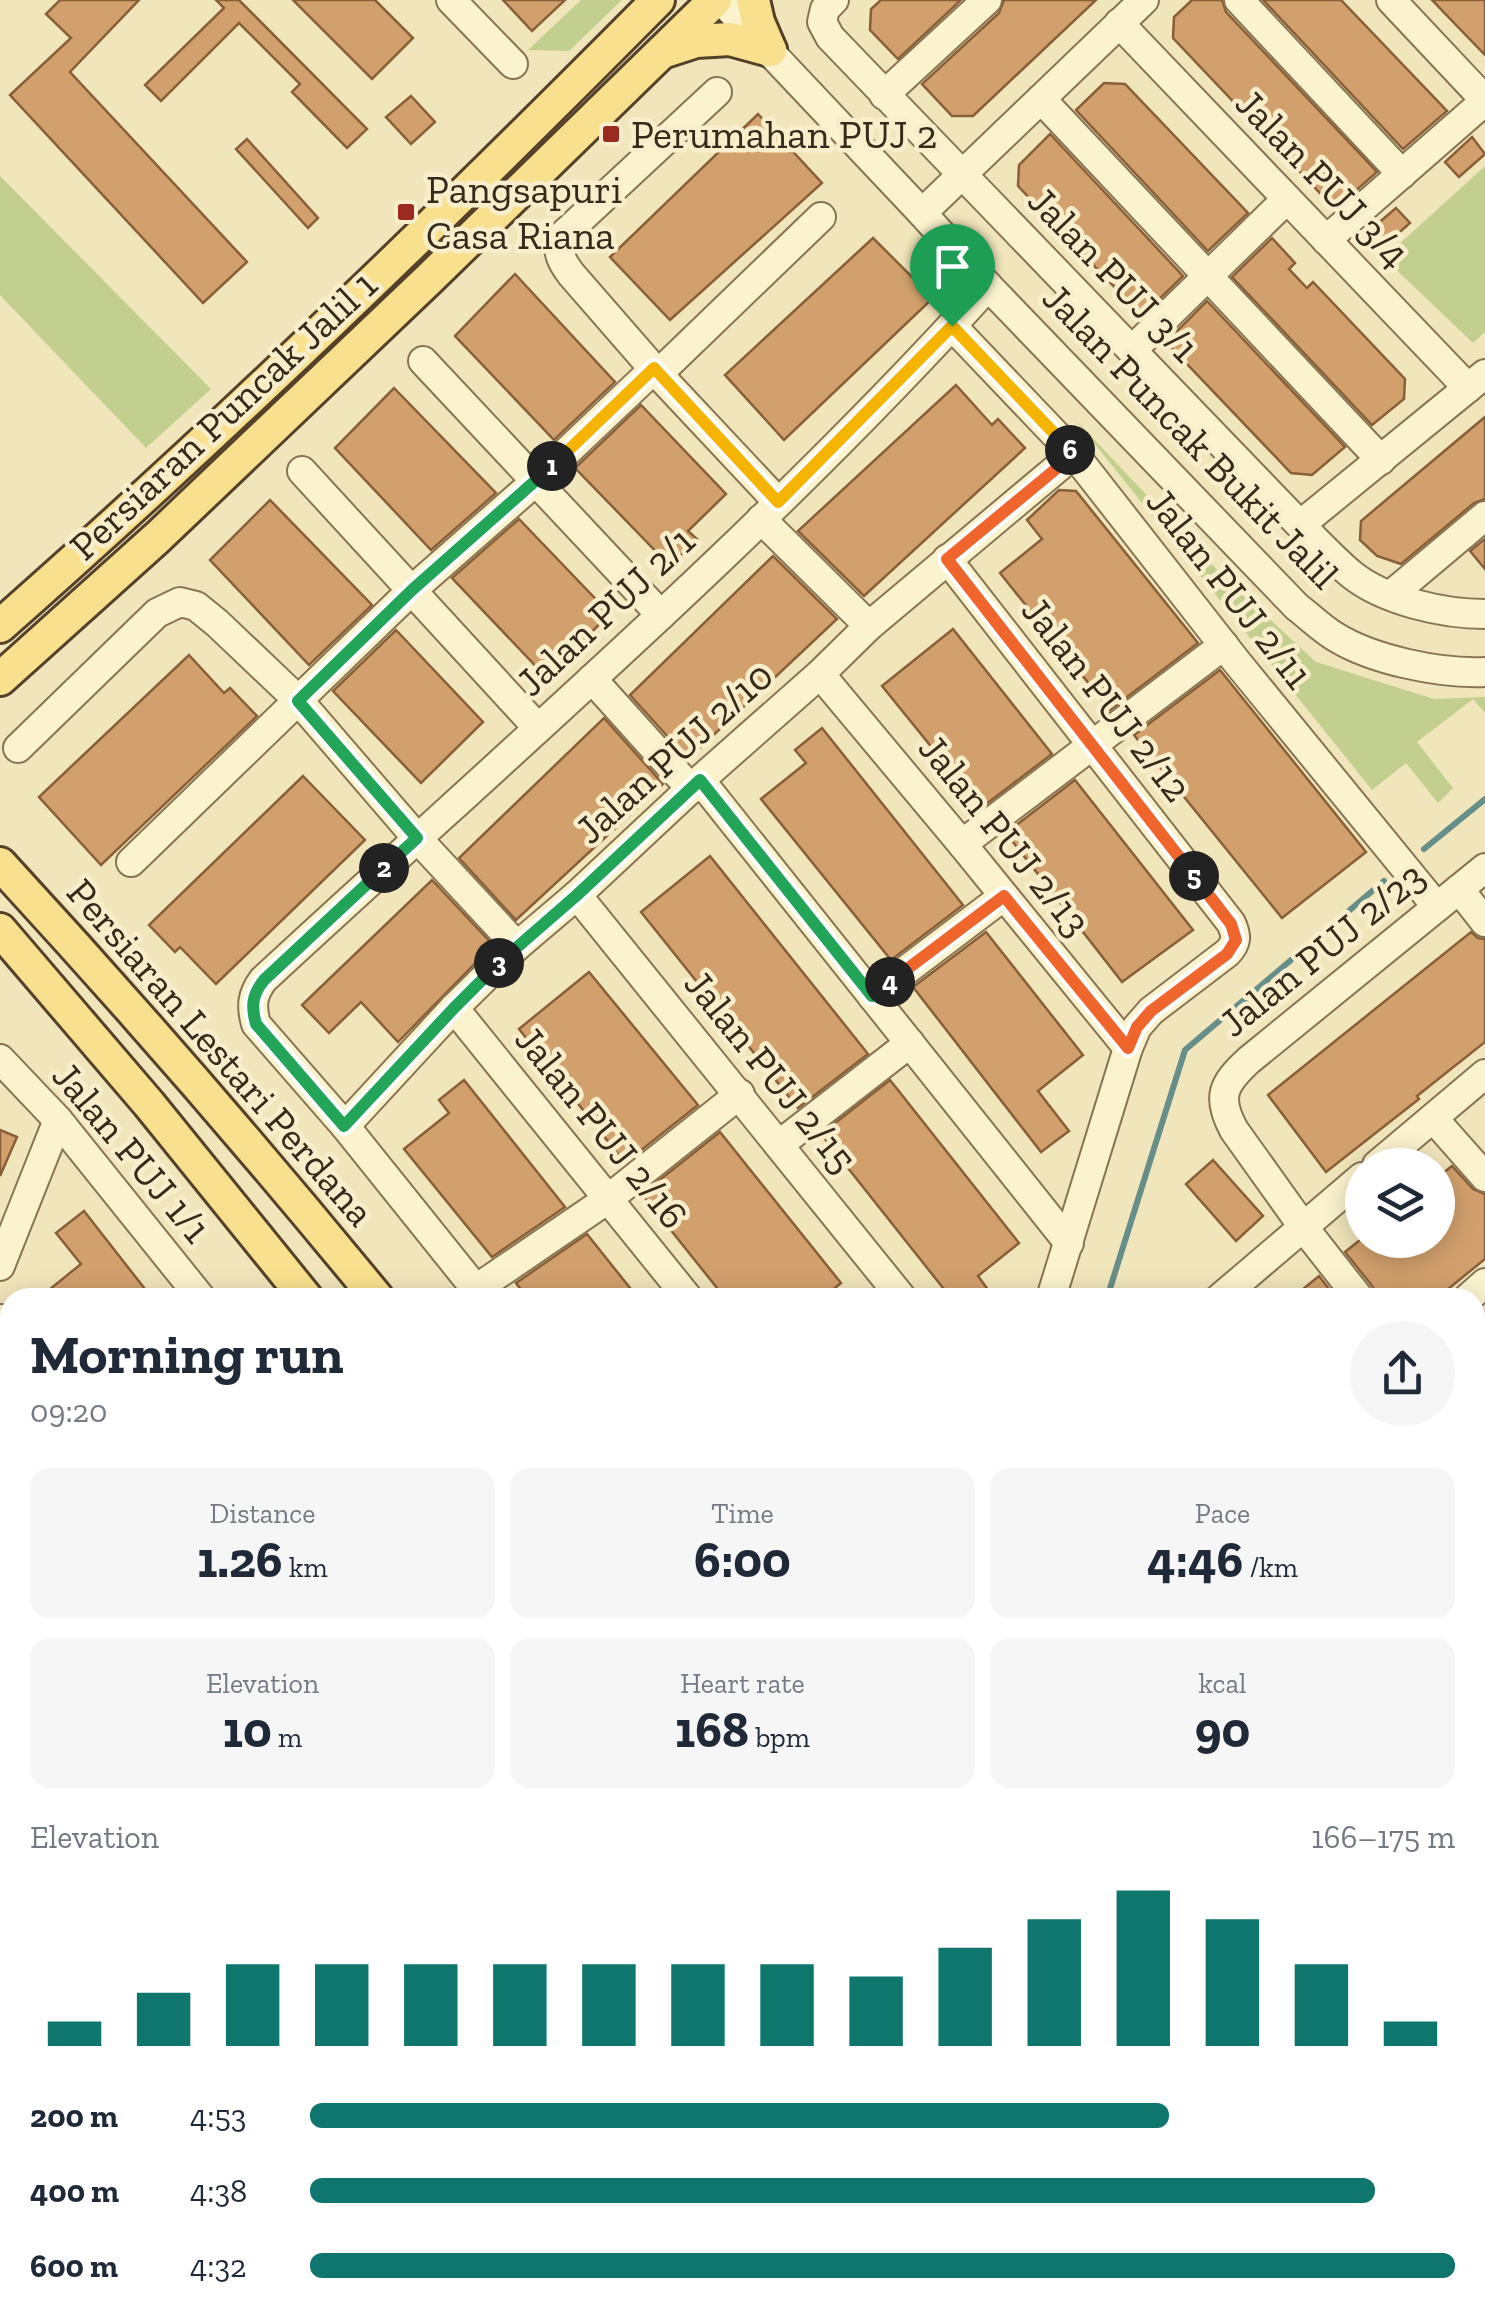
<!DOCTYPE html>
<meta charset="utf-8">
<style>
body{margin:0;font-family:"Zilla Slab",serif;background:#f6f6f7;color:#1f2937;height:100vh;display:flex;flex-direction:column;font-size:38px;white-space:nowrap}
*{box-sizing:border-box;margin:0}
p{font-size:32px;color:#747a83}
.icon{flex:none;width:55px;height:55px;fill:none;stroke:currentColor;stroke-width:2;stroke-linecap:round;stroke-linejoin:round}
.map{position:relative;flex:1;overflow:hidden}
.sheet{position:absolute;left:0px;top:1288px;width:1485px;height:1038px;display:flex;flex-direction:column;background:#fff;border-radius:30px 30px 0 0;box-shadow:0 5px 25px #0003}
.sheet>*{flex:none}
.tools{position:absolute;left:1345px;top:1148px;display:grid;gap:20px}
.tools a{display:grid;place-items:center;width:110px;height:110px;border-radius:50%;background:#fff;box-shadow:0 5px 25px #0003;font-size:50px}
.pin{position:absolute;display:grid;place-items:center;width:85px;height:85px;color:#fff;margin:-102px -42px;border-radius:50% 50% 50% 0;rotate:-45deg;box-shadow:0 0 10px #0007}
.pin .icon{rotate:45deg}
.km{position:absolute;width:50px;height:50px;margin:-25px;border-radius:50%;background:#222;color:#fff;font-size:28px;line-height:50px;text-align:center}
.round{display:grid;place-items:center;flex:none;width:105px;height:105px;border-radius:52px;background:#f6f6f7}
.headline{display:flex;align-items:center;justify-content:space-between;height:170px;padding:0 30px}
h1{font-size:55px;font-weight:700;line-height:75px}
.figures{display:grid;grid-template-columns:repeat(3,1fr);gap:15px;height:170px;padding:10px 30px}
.figures div{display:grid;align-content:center;border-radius:20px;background:#f6f6f7;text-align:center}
.figures b{font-size:50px;font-weight:700}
.figures small{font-size:28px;font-weight:400}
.figures p{font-size:28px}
.chart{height:280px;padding:20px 30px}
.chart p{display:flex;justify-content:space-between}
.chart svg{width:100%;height:180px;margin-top:10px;stroke:#0f766e;stroke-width:6}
ul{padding:0 30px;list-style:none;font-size:32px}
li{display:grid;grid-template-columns:160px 120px 1fr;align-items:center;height:75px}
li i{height:25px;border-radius:12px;background:#0f766e}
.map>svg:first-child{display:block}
.green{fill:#c2cf8e}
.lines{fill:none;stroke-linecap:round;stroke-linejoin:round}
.stream{stroke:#678e88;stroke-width:6}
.building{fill:#d2a06d;stroke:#895f38;stroke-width:2.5}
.minor-casing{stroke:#887454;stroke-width:32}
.major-casing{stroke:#554129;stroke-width:38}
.path{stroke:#887454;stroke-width:4;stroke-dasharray:8 5;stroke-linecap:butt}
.minor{stroke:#fbf2ce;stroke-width:28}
.major{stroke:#f8e08e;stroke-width:32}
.split-1-casing{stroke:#fff;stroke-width:20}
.split-2-casing{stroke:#fff;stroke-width:20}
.split-3-casing{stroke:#fff;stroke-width:20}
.split-4-casing{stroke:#fff;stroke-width:20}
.split-5-casing{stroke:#fff;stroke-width:20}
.split-6-casing{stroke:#fff;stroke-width:20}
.split-7-casing{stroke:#fff;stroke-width:20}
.split-1{stroke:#f5b400;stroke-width:12}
.split-2{stroke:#22a559;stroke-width:12}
.split-3{stroke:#22a559;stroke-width:12}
.split-4{stroke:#22a559;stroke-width:12}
.split-5{stroke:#f0652b;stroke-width:12}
.split-6{stroke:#f0652b;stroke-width:12}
.split-7{stroke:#f5b400;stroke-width:12}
.poi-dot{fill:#9b2a20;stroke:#f8eecb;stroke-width:4}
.labels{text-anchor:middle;stroke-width:9;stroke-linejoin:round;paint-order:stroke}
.poi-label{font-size:40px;fill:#362a1a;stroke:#f8eecb;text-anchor:start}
.street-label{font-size:40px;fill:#362a1a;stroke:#f8eecb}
</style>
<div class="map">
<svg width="1485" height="2324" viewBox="0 0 1485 2324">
<rect width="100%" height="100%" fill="#f1e5bb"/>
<!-- green -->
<g class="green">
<path d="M581,0H622L569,51L528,50Z"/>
<path d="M1485,166V332L1473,343L1384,258Z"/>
<path d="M0,176L211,389L146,448L0,295Z"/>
<path d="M1074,418L1222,575L1316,662L1434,699L1485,697V713L1473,699L1417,742L1453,788L1438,803L1406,763L1372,790Z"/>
<path d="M0,1343H7L10,1347V1692L1,1700Z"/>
<path d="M1485,1689V2254H1475V1696Z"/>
<path d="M634,2315H863L860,2324H622Z"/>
</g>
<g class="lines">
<!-- stream -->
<g class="stream">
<path d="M1424,849L1485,799"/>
<path d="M1107,1298L1185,1050L1384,881"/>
</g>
</g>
<!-- building -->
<g class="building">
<path d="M60,0H139L70,72L247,262L203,303L10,95L71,38L46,14Z"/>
<path d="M216,0H239L367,129L347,148L292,92L300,84L239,23L161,101L145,85L224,8Z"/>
<path d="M293,0H375L413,38L372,79Z"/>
<path d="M503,0H565L532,31Z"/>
<path d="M881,0H961L898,59L870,30L871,9Z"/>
<path d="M1004,0H1096L973,116H952L922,84L999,13Z"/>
<path d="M1192,0H1222L1226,12L1377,172L1335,209L1173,38L1174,17Z"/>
<path d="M1263,0H1341L1447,111L1403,149Z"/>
<path d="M1432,0H1485V55L1456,25Z"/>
<path d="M1104,83L1125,84L1248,213L1208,251L1076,110Z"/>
<path d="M411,96L435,122L411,144L386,117Z"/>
<path d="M758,114L822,183L670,320L610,257Z"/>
<path d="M1050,134L1183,276L1142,316L1018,186L1019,165Z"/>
<path d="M1472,137L1485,154L1459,177L1445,162Z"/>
<path d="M247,139L318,218L308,228L236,149Z"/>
<path d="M1396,208L1410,223L1382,248L1368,232Z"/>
<path d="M873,238L933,298L784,440L725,375Z"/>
<path d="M1272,238L1295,263L1289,269L1307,288L1313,282L1405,379L1404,399L1372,425L1232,277Z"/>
<path d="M515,274L615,382L554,440L455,336Z"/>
<path d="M1207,301L1345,447L1312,475L1291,473L1166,342Z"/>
<path d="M956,385L992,425L998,419L1025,448L864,596L798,531Z"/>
<path d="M394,388L496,493L431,550L335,448Z"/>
<path d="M641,405L726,494L688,531L697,539L670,566L575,468Z"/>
<path d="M1485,417V499L1474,503L1401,564L1377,556L1360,540L1361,521Z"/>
<path d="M1059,490L1076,491L1198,643L1110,710L1000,573L1042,539L1027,520Z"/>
<path d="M270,500L372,605L309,665L210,560Z"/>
<path d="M519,519L610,614L546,677L452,578Z"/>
<path d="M1485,539V569L1470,551Z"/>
<path d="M773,556L837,619L688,759L630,695Z"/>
<path d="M953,629L1052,754L981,808L882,686Z"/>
<path d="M396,630L483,722L421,783L333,691Z"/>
<path d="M189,655L224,693L230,688L257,716L101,865L39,797Z"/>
<path d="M1220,670L1366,852L1282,918L1134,735Z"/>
<path d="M604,718L663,784L516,920L459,858Z"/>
<path d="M822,728L963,905L891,960L761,799L806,763L795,750Z"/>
<path d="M303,776L365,840L216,984L180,947L175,952L149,925Z"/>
<path d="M1075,780L1193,930L1122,982L1006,833Z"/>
<path d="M710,856L868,1054L798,1108L641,912Z"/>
<path d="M432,880L493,945L398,1042L361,1002L329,1033L302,1005Z"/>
<path d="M986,932L1083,1055L1038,1091L1069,1131L1041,1152L913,987Z"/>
<path d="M1471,932L1478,938L1485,939V1042L1417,1096L1419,1099L1326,1172L1268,1095Z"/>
<path d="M589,972L698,1105L625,1163L519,1029Z"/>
<path d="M464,1080L565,1207L492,1257L404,1149L449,1113L439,1100Z"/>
<path d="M890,1080L1019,1243L978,1276L994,1298H951L821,1134Z"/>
<path d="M0,1130L17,1137L0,1176Z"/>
<path d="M720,1132L841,1283L823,1298H725L642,1194Z"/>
<path d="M1213,1160L1263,1216L1236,1241L1186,1184Z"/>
<path d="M1452,1166L1473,1189L1485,1194V1259L1437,1298H1376L1373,1287L1345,1252L1360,1240H1438V1177Z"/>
<path d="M84,1211L152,1298H39L81,1264L56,1233Z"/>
<path d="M587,1234L638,1298H527L516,1283Z"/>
<path d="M1319,1276L1336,1298H1292Z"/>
</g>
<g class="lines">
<!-- minor casing -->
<g class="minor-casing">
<g id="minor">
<path d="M451,0L513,64"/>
<path d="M721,0L922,213L988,286L1297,607C1309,616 1321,628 1334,636C1372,660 1440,674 1485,672"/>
<path d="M834,0L825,9L822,22L830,37L1300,525C1317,541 1333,559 1351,574C1384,601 1444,614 1485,614"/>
<path d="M1239,0L1402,174"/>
<path d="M1391,0L1485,100"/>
<path d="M1119,23L1468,388"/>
<path d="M717,92L560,238C557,253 562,262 571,274L658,374L778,502"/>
<path d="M884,95L987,0"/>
<path d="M1041,99L1381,460"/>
<path d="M922,213L1144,0"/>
<path d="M1326,240L1485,101"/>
<path d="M952,326L1074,454L1236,661L1437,907"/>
<path d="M1132,350L1287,199"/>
<path d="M423,361L661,615"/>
<path d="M658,374L821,217"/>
<path d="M302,471L538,728"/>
<path d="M761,519L869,626"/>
<path d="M1300,525L1485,374"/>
<path d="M947,559L1231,923C1237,936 1237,943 1227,953L1151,1011L1137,1027L1128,1048L1051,1298"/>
<path d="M1391,595L1485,516"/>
<path d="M820,674L962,844L1128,1048"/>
<path d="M592,679L691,789"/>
<path d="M18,748L157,613L180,602L196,606L217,623L299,701L417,838L517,946"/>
<path d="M700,780L1069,1243"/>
<path d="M962,844L1224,645"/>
<path d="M131,862L412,590L536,481L654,369"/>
<path d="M1459,889L1485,922"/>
<path d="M577,895L902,1298"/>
<path d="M872,996L1004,896"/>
<path d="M454,1008L688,1298"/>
<path d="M0,1059L58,1120L201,1298"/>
<path d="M1433,1118L1485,1177"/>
<path d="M345,1126L454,1008L517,946L577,895L700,780L820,674L869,626L1074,454"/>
<path d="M780,1144L910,1043"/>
<path d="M1377,1165L1485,1074"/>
<path d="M0,1266L58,1120"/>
<path d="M476,1289L608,1199L740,1094"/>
<path d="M483,1298L345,1126L256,1024C251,1006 252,995 263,980C508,753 764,534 988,286"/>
<path d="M1220,1298L1362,1177"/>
<path d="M1359,1298L1304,1228L1234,1130C1216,1097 1223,1084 1249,1060L1485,868"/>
<path d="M1468,1298L1485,1283"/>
<path d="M0,1319L10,1331"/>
<path d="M0,1721L10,1714"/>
<path d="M0,1750L10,1765"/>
<path d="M0,2045L10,2059"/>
<path d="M192,2315L199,2324"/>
<path d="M297,2324L309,2315"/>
<path d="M584,2324L597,2315"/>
</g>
</g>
<!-- major casing -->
<g class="major-casing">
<g id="major">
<path d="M753,0L758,22L770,50"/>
<path d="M662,52L696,41L730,39L770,50"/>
<path d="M0,626C227,426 445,215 658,0"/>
<path d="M0,679L158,537L430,278L715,0"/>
<path d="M0,864C130,1005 255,1149 377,1298"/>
<path d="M0,930L149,1104L306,1298"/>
</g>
</g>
<!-- path -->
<g class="path">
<path d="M0,2314L10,2310"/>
<path d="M43,2315L49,2324"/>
</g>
<!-- minor -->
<use href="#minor" class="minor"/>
<!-- major -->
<use href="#major" class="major"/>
</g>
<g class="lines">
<!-- split-1 casing -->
<g class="split-1-casing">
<path id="split-1" d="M552,466L654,368L778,502L952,326"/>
</g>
<!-- split-2 casing -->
<g class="split-2-casing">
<path id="split-2" d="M384,868L417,838L298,701L412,590L552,466"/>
</g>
<!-- split-3 casing -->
<g class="split-3-casing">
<path id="split-3" d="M384,868L264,980C252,995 251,1006 256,1024L344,1126L454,1008L499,963"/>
</g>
<!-- split-4 casing -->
<g class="split-4-casing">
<path id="split-4" d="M499,963L577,895L700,780L872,996L890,982"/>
</g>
<!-- split-5 casing -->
<g class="split-5-casing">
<path id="split-5" d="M890,982L1004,896L1128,1048L1137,1027L1151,1011L1227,954L1236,940L1231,924L1194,876"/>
</g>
<!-- split-6 casing -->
<g class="split-6-casing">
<path id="split-6" d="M1070,450L1074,454L947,559L1194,876"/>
</g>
<!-- split-7 casing -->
<g class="split-7-casing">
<path id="split-7" d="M952,326L1070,450"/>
</g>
<!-- split-1 -->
<use href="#split-1" class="split-1"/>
<!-- split-2 -->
<use href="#split-2" class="split-2"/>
<!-- split-3 -->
<use href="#split-3" class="split-3"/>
<!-- split-4 -->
<use href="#split-4" class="split-4"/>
<!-- split-5 -->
<use href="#split-5" class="split-5"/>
<!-- split-6 -->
<use href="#split-6" class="split-6"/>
<!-- split-7 -->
<use href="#split-7" class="split-7"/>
</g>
<!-- markers -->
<g class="poi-dot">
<rect x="601" y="124" width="20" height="20" rx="5"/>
<rect x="396" y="202" width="20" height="20" rx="5"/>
</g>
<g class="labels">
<!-- poi labels -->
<g class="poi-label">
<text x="631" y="148">Perumahan PUJ 2</text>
<text x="426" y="203">Pangsapuri<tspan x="426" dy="46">Casa Riana</tspan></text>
</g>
<!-- street labels -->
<g class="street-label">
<text transform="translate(1323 178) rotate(46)" y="14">Jalan PUJ 3/4</text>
<text transform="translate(1114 274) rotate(46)" y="14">Jalan PUJ 3/1</text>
<text transform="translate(223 415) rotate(-43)" y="14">Persiaran Puncak Jalil 1</text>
<text transform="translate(1191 436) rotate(46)" y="14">Jalan Puncak Bukit Jalil</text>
<text transform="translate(1230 588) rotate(52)" y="14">Jalan PUJ 2/11</text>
<text transform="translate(605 611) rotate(-43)" y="14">Jalan PUJ 2/1</text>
<text transform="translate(1107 699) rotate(52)" y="14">Jalan PUJ 2/12</text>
<text transform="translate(674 752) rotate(-42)" y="14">Jalan PUJ 2/10</text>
<text transform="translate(1005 835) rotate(51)" y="14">Jalan PUJ 2/13</text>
<text transform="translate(1322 949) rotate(-39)" y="14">Jalan PUJ 2/23</text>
<text transform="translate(221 1052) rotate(49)" y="14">Persiaran Lestari Perdana</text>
<text transform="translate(771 1071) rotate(51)" y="14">Jalan PUJ 2/15</text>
<text transform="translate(602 1127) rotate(51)" y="14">Jalan PUJ 2/16</text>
<text transform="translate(132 1152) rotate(50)" y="14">Jalan PUJ 1/1</text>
</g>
</g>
</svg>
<div class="tools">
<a><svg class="icon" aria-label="layers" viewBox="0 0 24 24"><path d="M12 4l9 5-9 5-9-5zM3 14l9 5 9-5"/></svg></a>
</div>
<div class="pin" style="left:952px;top:326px;background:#1e9e55"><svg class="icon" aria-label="arrive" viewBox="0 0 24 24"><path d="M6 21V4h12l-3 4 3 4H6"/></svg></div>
<b class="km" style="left:552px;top:466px">1</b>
<b class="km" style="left:384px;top:868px">2</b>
<b class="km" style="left:499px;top:963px">3</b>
<b class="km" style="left:890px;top:982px">4</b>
<b class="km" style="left:1194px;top:876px">5</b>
<b class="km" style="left:1070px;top:450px">6</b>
<section class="sheet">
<div class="headline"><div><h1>Morning run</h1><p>09:20</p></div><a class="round"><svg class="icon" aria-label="share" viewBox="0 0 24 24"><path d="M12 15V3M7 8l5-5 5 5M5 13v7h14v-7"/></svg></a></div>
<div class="figures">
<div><p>Distance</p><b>1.26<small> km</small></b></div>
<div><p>Time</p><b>6:00</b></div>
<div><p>Pace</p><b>4:46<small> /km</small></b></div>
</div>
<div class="figures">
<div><p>Elevation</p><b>10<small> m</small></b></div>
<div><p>Heart rate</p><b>168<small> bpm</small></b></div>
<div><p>kcal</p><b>90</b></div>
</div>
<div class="chart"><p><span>Elevation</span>166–175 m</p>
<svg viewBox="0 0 160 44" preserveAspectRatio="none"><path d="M5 44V38M15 44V31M25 44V24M35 44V24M45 44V24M55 44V24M65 44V24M75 44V24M85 44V24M95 44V27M105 44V20M115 44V13M125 44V6M135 44V13M145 44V24M155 44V38"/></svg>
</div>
<ul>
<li><b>200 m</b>4:53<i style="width:75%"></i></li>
<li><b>400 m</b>4:38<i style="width:93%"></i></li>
<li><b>600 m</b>4:32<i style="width:100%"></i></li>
</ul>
</section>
</div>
